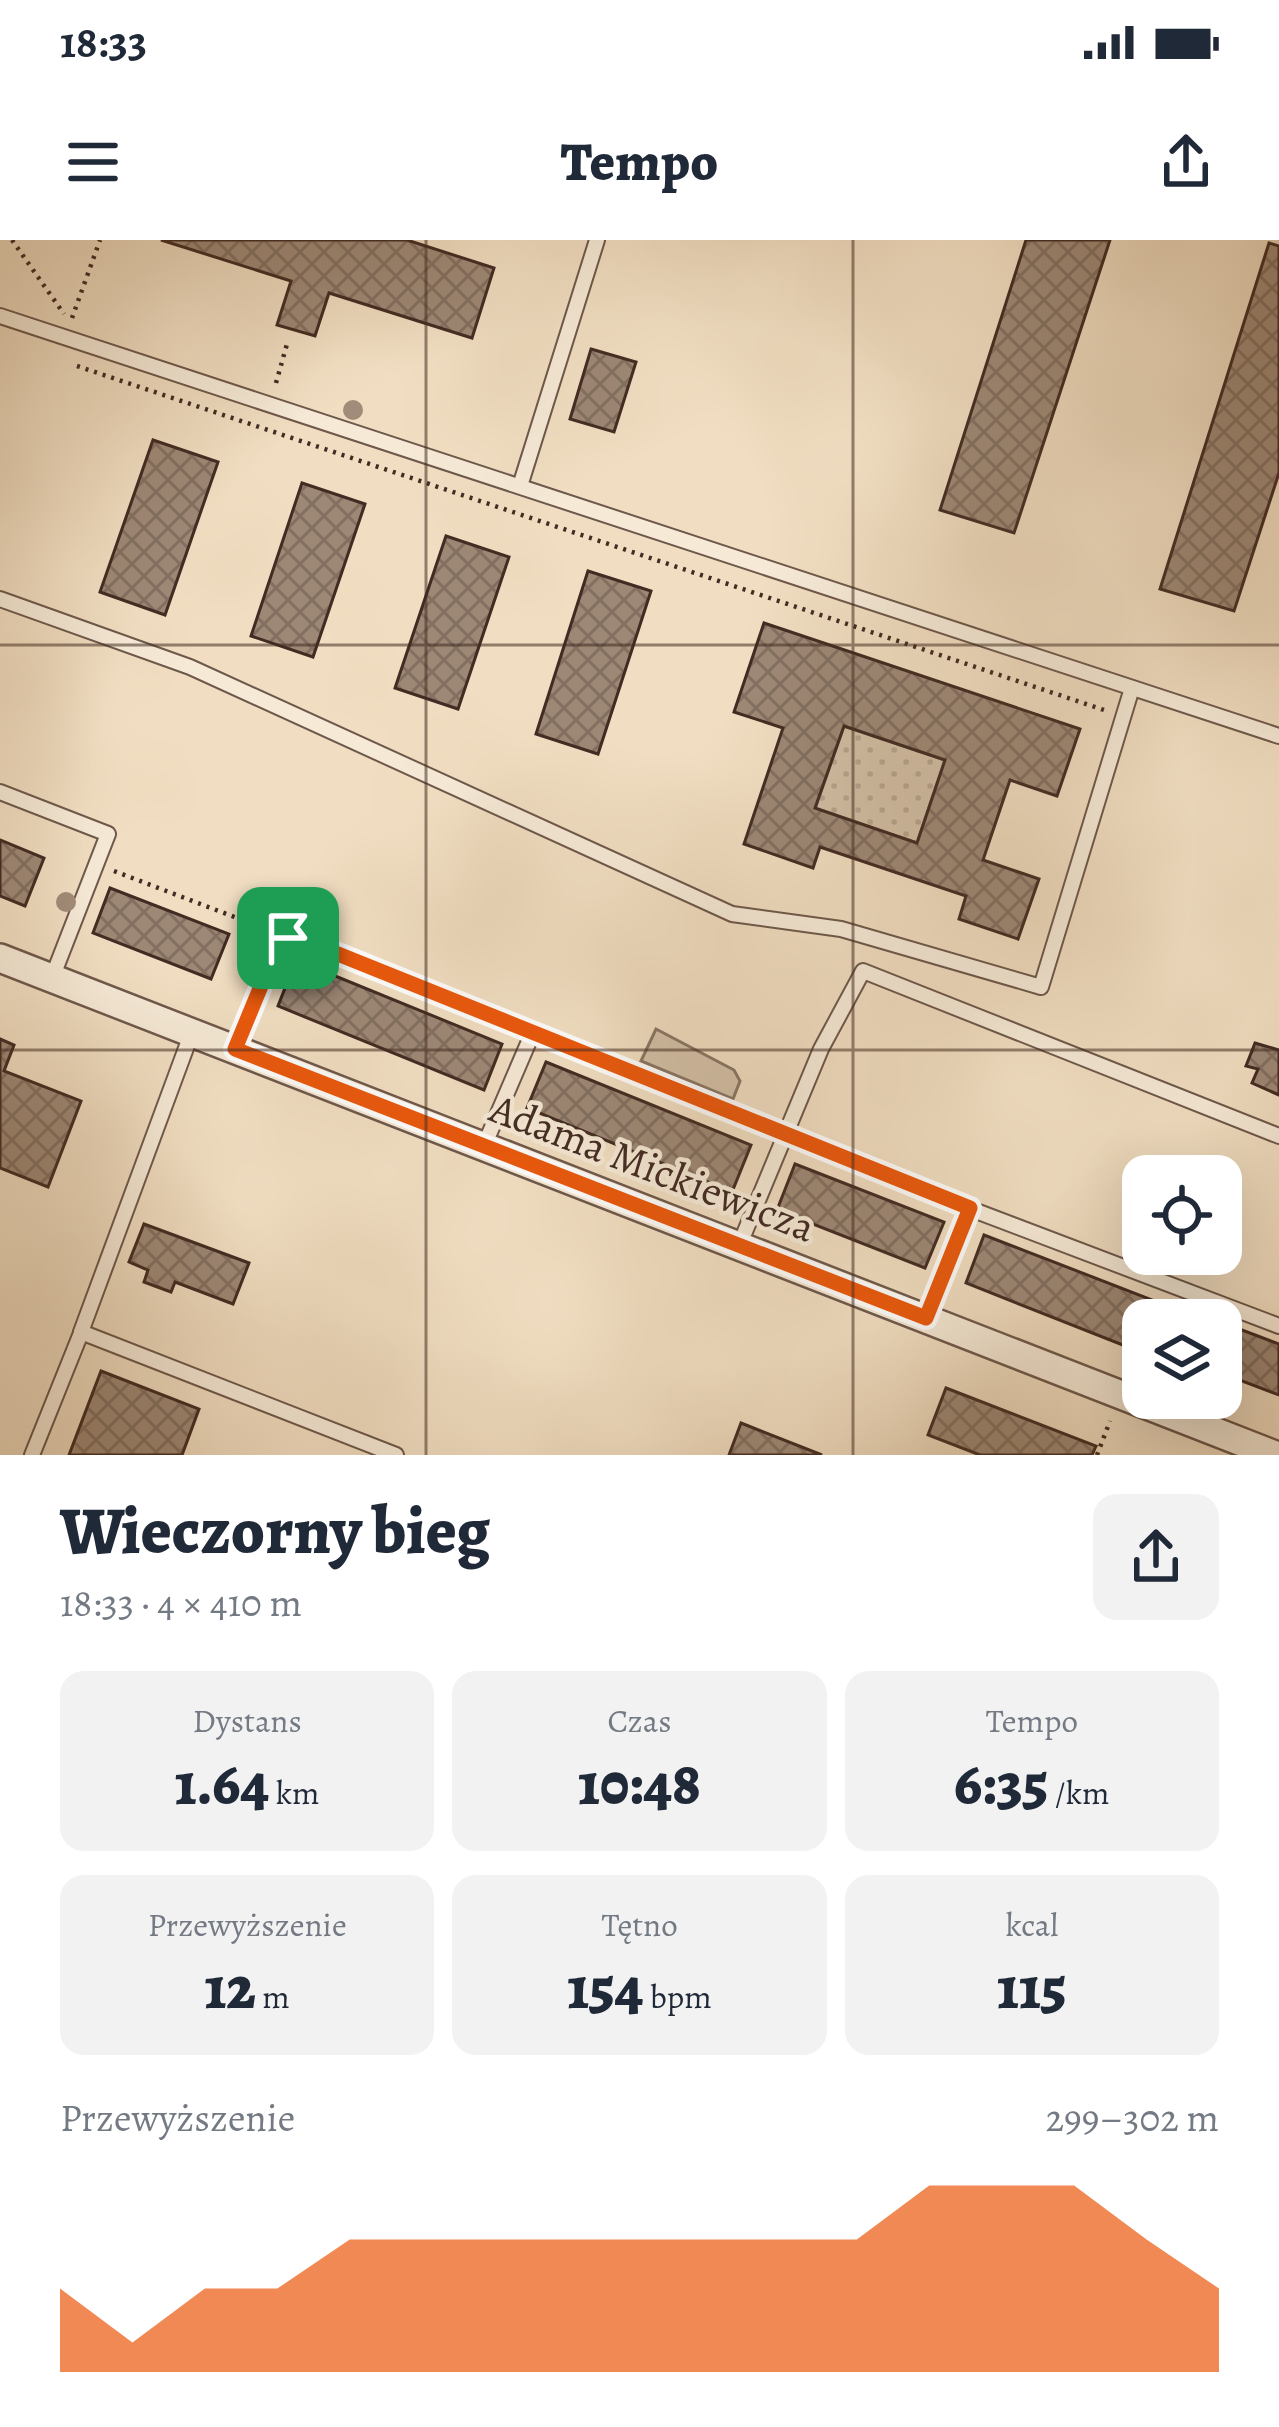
<!DOCTYPE html>
<html lang="pl">
<meta charset="utf-8">
<style>
body{margin:0;font-family:Alegreya,serif;background:#f2f2f3;color:#1f2937;height:100vh;display:flex;flex-direction:column;font-size:45px;white-space:nowrap}
*{box-sizing:border-box;margin:0}
p{font-size:39px;color:#747a83}
.icon{flex:none;width:66px;height:66px;fill:none;stroke:currentColor;stroke-width:2;stroke-linecap:round;stroke-linejoin:round}
.map{position:relative;height:1215px;overflow:hidden}
.drawer{display:flex;flex-direction:column;background:#fff;flex:1}
.drawer>*{flex:none}
.buttons{position:absolute;left:1122px;top:915px;display:grid;gap:24px}
.buttons a{display:grid;place-items:center;width:120px;height:120px;border-radius:24px;background:#fff;box-shadow:0 12px 48px #0002;font-size:60px}
.pin{position:absolute;display:grid;place-items:center;width:102px;height:102px;color:#fff;margin:-51px;border-radius:24px;box-shadow:0 6px 18px #0006}
.round{display:grid;place-items:center;flex:none;width:126px;height:126px;border-radius:24px;background:#f2f2f3}
.head{display:flex;align-items:center;justify-content:space-between;height:204px;padding:0 60px}
h1{font-size:66px;font-weight:800;line-height:90px}
.figures{display:grid;grid-template-columns:repeat(3,1fr);gap:18px;height:204px;padding:12px 60px}
.figures div{display:grid;align-content:center;border-radius:24px;background:#f2f2f3;text-align:center}
.figures b{font-size:60px;font-weight:800}
.figures small{font-size:33px;font-weight:400}
.figures p{font-size:33px}
.chart{height:336px;padding:24px 60px}
.chart p{display:flex;justify-content:space-between}
.chart svg{width:100%;height:216px;margin-top:12px;fill:#ea580c;opacity:.7}
.status{display:flex;justify-content:space-between;align-items:center;height:84px;padding:0 60px;background:#fff;direction:ltr}
.status svg{height:33px;fill:currentColor}
header{display:flex;justify-content:space-between;align-items:center;height:156px;padding:0 60px;background:#fff;font-size:54px;font-weight:800}
.map>svg:first-child{display:block}
.grass{fill:url(#grass-dots);stroke:#8a7665;stroke-width:3}
.park{fill:#d3c0a7;stroke:#8a7665;stroke-width:3}
.building{fill:url(#building-cross-hatch);stroke:#422b23;stroke-width:3;fill-rule:evenodd}
.lines{fill:none;stroke-linecap:round;stroke-linejoin:round}
.lane-casing{stroke:#6e584b;stroke-width:18}
.street-casing{stroke:#6e584b;stroke-width:32}
.path{stroke:#422b23;stroke-width:4.5;stroke-dasharray:3 6;stroke-linecap:butt}
.lane{stroke:#f6ead7;stroke-width:14}
.street{stroke:#f6ead7;stroke-width:27}
.tree{fill:#a18c79}
.route-casing{stroke:#fff;stroke-width:24}
.route{stroke:#ea580c;stroke-width:15}
.grid{fill:none;stroke:#422b23;stroke-width:3;stroke-opacity:0.55}
.labels{text-anchor:middle;stroke-width:9;stroke-linejoin:round;paint-order:stroke}
.street-label{font-size:42px;fill:#422b23;stroke:#f6ead7}
</style>
<div class="status"><b>18:33</b><svg viewBox="0 0 49 12"><path d="M0 12V9h3v3zM5 12V6h3v6zM10 12V3h3v9zM15 12V0h3v12zM26 1h20v11H26zM47 4h2v5h-2z"/></svg></div>
<header><svg class="icon" aria-label="menu" viewBox="0 0 24 24"><path d="M4 6h16M4 12h16M4 18h16"/></svg>Tempo<svg class="icon" aria-label="share" viewBox="0 0 24 24"><path d="M12 15V3M7 8l5-5 5 5M5 13v7h14v-7"/></svg></header>
<div class="map">
<svg width="1279" height="1215" viewBox="0 0 1279 1215">
<defs>
<pattern id="grass-dots" width="8" height="8" patternUnits="userSpaceOnUse" patternTransform="scale(3)"><rect width="8" height="8" fill="#d3c0a7"/><path d="M2 2h.1M6 6h.1" fill="none" stroke="#b6a58f" stroke-width="1.8" stroke-linecap="round"/></pattern>
<pattern id="building-cross-hatch" width="8" height="8" patternUnits="userSpaceOnUse" patternTransform="scale(3)"><rect width="8" height="8" fill="#9d8876"/><path d="M0 0l8 8M0 8l8-8" fill="none" stroke="#826f60"/></pattern>
</defs>
<rect width="100%" height="100%" fill="#f1dec2"/>
<filter id="stains"><feTurbulence type="fractalNoise" baseFrequency=".00167" numOctaves="4"/><feColorMatrix values="0 0 0 0 .2 0 0 0 0 .09 0 0 0 0 .02 0 0 0 .5 -.17"/></filter>
<radialGradient id="worn" r=".72"><stop offset=".6" stop-color="#630" stop-opacity="0"/><stop offset="1" stop-color="#630" stop-opacity=".3"/></radialGradient>
<!-- grass -->
<path class="grass" d="M844,486L945,520L917,603L815,569Z"/>
<!-- park -->
<path class="park" d="M656,789L734,830L740,841L733,859L641,821Z"/>
<!-- building -->
<g class="building">
<path d="M161,0H407L494,28L472,98L329,53L315,96L277,85L291,41Z"/>
<path d="M1026,0H1110L1014,293L940,270Z"/>
<path d="M1269,3L1279,6V233L1234,371L1160,349Z"/>
<path d="M591,109L636,122L614,192L570,179Z"/>
<path d="M153,200L218,222L165,375L100,352Z"/>
<path d="M302,243L365,264L313,417L251,396Z"/>
<path d="M446,296L509,317L458,469L395,448Z"/>
<path d="M588,331L651,351L598,514L536,494Z"/>
<path d="M764,383L1080,489L1057,556L1010,540L983,620L1039,639L1018,699L959,679L966,656L820,607L813,628L744,604L783,488L734,472ZM844,486L945,520L917,603L815,568Z"/>
<path d="M0,600L44,618L25,666L0,656Z"/>
<path d="M110,648L229,694L211,739L93,693Z"/>
<path d="M296,720L502,804L484,850L278,766Z"/>
<path d="M0,799L14,805L4,831L81,861L48,947L0,928Z"/>
<path d="M1255,803L1279,810V855L1252,843L1258,829L1246,826Z"/>
<path d="M546,822L751,905L732,952L527,868Z"/>
<path d="M795,924L944,982L925,1028L777,970Z"/>
<path d="M144,984L249,1023L233,1064L175,1042L171,1052L144,1042L148,1030L129,1022Z"/>
<path d="M984,995L1191,1075L1189,1080H1143V1113L966,1043Z"/>
<path d="M1234,1087L1279,1104V1155L1221,1133V1121Z"/>
<path d="M101,1131L199,1169L182,1215H69Z"/>
<path d="M946,1148L1096,1206L1092,1215H980L928,1195Z"/>
<path d="M741,1183L822,1215H729Z"/>
</g>
<g class="lines">
<!-- lane casing -->
<g class="lane-casing">
<g id="lane">
<path d="M0,76L1279,496"/>
<path d="M520,246L597,0"/>
<path d="M0,359L190,427L732,674L841,689L1041,747L1132,448"/>
<path d="M0,552L108,594L52,738"/>
<path d="M192,792L81,1092L396,1215"/>
<path d="M235,809L278,705L288,698L298,697L910,946L1279,1086"/>
<path d="M484,906L533,792"/>
<path d="M739,1006L821,809L863,731L1279,896"/>
<path d="M926,1079L970,968"/>
<path d="M1207,1080L1214,1062"/>
<path d="M32,1215L83,1088"/>
</g>
</g>
<!-- street casing -->
<g class="street-casing">
<path id="street" d="M0,718L1275,1215"/>
</g>
<!-- path -->
<g class="path">
<path d="M12,0L64,74"/>
<path d="M72,78L100,0"/>
<path d="M77,126L1107,471"/>
<path d="M276,143L287,104"/>
<path d="M114,631L266,689"/>
<path d="M1097,1215L1110,1181"/>
</g>
<!-- lane -->
<use href="#lane" class="lane"/>
<!-- street -->
<use href="#street" class="street"/>
</g>
<!-- trees -->
<g class="tree">
<circle cx="353" cy="170" r="10"/>
<circle cx="66" cy="662" r="10"/>
</g>
<g class="lines">
<!-- route casing -->
<g class="route-casing">
<path id="route" d="M288,698H298L970,968L926,1078L235,809L278,705Z"/>
</g>
<!-- route -->
<use href="#route" class="route"/>
</g>
<!-- grid -->
<path class="grid" d="M426,0V1215M853,0V1215M0,405H1279M0,810H1279"/>
<g class="labels">
<!-- street labels -->
<g class="street-label">
<text transform="translate(653 927) rotate(21)" y="15">Adama Mickiewicza</text>
</g>
</g>
<rect width="100%" height="100%" filter="url(#stains)"/>
<rect width="100%" height="100%" fill="url(#worn)"/>
</svg>
<div class="buttons">
<a><svg class="icon" aria-label="locate" viewBox="0 0 24 24"><circle cx="12" cy="12" r="6"/><path d="M12 2v4M12 18v4M2 12h4M18 12h4"/></svg></a>
<a><svg class="icon" aria-label="layers" viewBox="0 0 24 24"><path d="M12 4l9 5-9 5-9-5zM3 14l9 5 9-5"/></svg></a>
</div>
<div class="pin" style="left:288px;top:698px;background:#1e9e55"><svg class="icon" aria-label="arrive" viewBox="0 0 24 24"><path d="M6 21V4h12l-3 4 3 4H6"/></svg></div>
</div>
<section class="drawer">
<div class="head"><div><h1>Wieczorny bieg</h1><p>18:33 · 4 × 410 m</p></div><a class="round"><svg class="icon" aria-label="share" viewBox="0 0 24 24"><path d="M12 15V3M7 8l5-5 5 5M5 13v7h14v-7"/></svg></a></div>
<div class="figures">
<div><p>Dystans</p><b>1.64<small> km</small></b></div>
<div><p>Czas</p><b>10:48</b></div>
<div><p>Tempo</p><b>6:35<small> /km</small></b></div>
</div>
<div class="figures">
<div><p>Przewyższenie</p><b>12<small> m</small></b></div>
<div><p>Tętno</p><b>154<small> bpm</small></b></div>
<div><p>kcal</p><b>115</b></div>
</div>
<div class="chart"><p><span>Przewyższenie</span>299–302 m</p>
<svg viewBox="0 0 160 44" preserveAspectRatio="none"><path d="M0 44V27L10 38L20 27L30 27L40 17L50 17L60 17L70 17L80 17L90 17L100 17L110 17L120 6L130 6L140 6L150 17L160 27V44z"/></svg>
</div>
</section>
